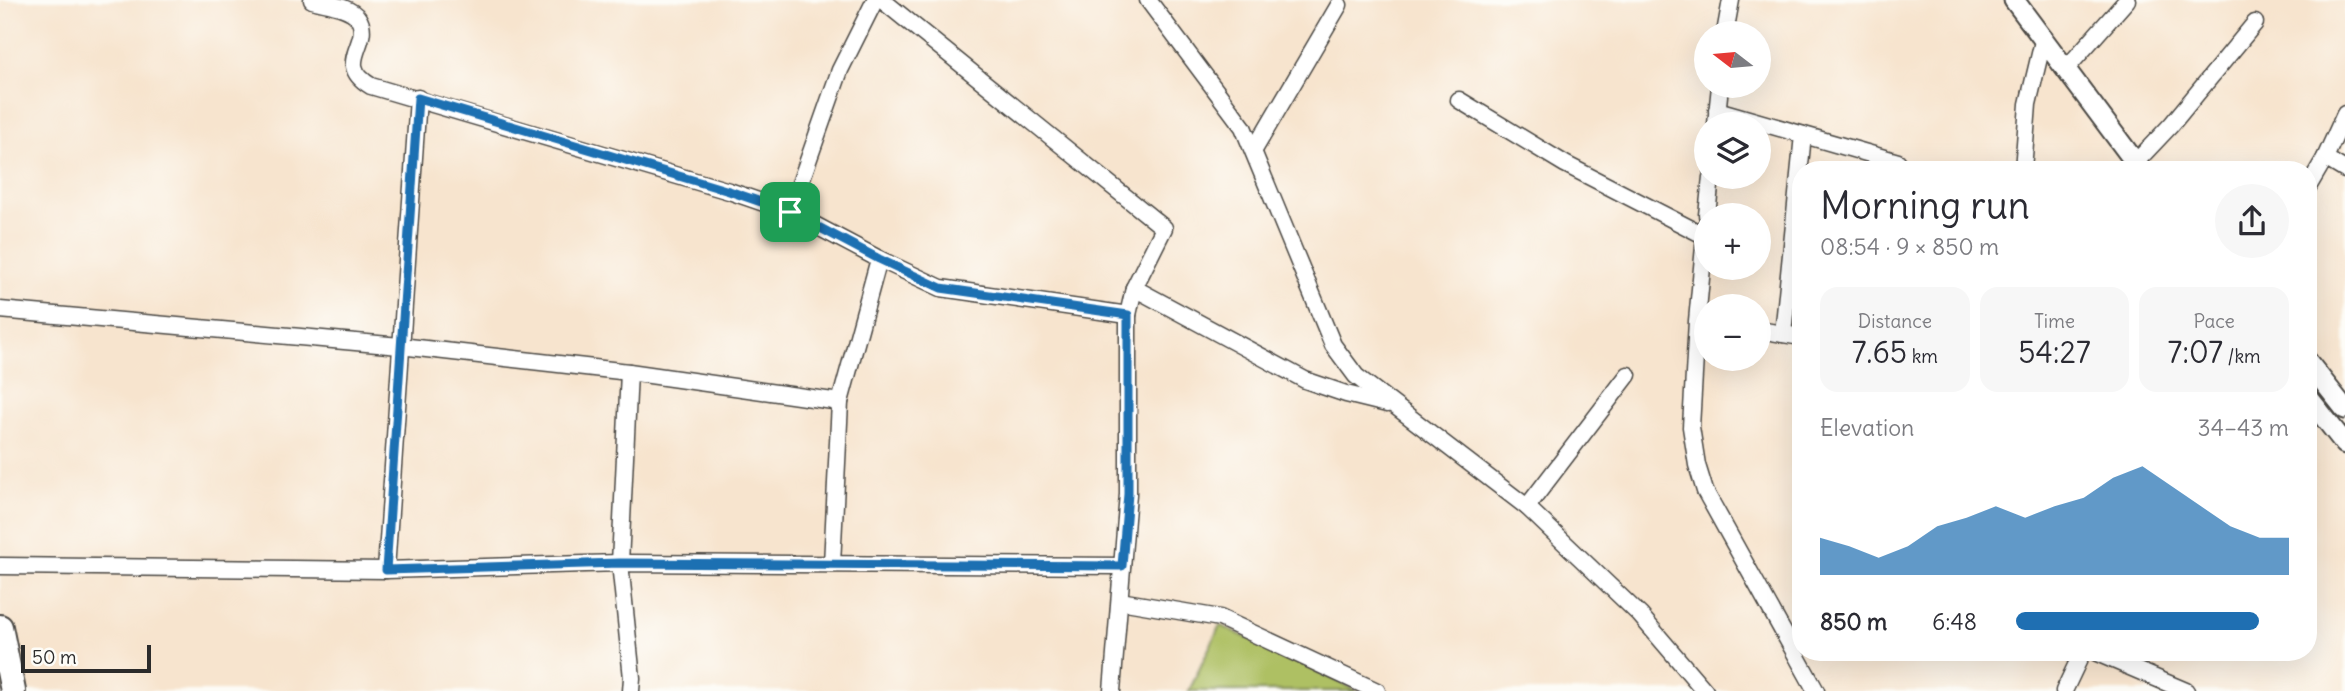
<!DOCTYPE html>
<meta charset="utf-8">
<style>
body{margin:0;font-family:Delius,sans-serif;background:#f7f7f7;color:#2b2b33;height:100vh;display:flex;flex-direction:column;font-size:26px;white-space:nowrap}
*{box-sizing:border-box;margin:0}
p{font-size:23px;color:#7c7c81}
.icon{flex:none;width:38px;height:38px;fill:none;stroke:currentColor;stroke-width:2;stroke-linecap:round;stroke-linejoin:round}
.map{position:relative;flex:1;overflow:hidden}
.drawer{position:absolute;left:1792px;top:161px;width:525px;height:500px;display:flex;flex-direction:column;background:#fff;border-radius:28px;box-shadow:0 7px 28px #0002}
.drawer>*{flex:none}
.needle{width:46px;rotate:286deg}
.fabs{position:absolute;left:1694px;top:21px;display:grid;gap:14px}
.fabs a{display:grid;place-items:center;width:77px;height:77px;border-radius:50%;background:#fff;box-shadow:0 7px 28px #0002;font-size:35px}
.scale{position:absolute;left:21px;bottom:18px;width:130px;box-sizing:border-box;padding-left:7px;border:4px solid #2b2b2b;border-top:0;font-size:19px;line-height:24px;white-space:nowrap;color:#2b2b2b;-webkit-text-stroke:5px #fdfcf7;paint-order:stroke}
.pin{position:absolute;display:grid;place-items:center;width:60px;height:60px;color:#fff;margin:-30px;border-radius:14px;box-shadow:0 4px 10px #0006}
.round{display:grid;place-items:center;flex:none;width:74px;height:74px;border-radius:37px;background:#f7f7f7}
.summary{display:flex;align-items:center;justify-content:space-between;height:119px;padding:0 28px}
h1{font-size:38px;font-weight:600;line-height:52px}
.metrics{display:grid;grid-template-columns:repeat(3,1fr);gap:10px;height:119px;padding:7px 28px}
.metrics div{display:grid;align-content:center;border-radius:18px;background:#f7f7f7;text-align:center}
.metrics b{font-size:30px;font-weight:600}
.metrics small{font-size:19px;font-weight:400}
.metrics p{font-size:19px}
.chart{height:196px;padding:14px 28px}
.chart p{display:flex;justify-content:space-between}
.chart svg{width:100%;height:126px;margin-top:7px;fill:#1f6fb2;opacity:.7}
ul{padding:0 28px;list-style:none;font-size:23px}
li{display:grid;grid-template-columns:112px 84px 1fr;align-items:center;height:52px}
li i{height:18px;border-radius:9px;background:#1f6fb2}
.map>svg:first-child{display:block}
.green{fill:#aec064;stroke:#6c7648;stroke-width:2}
.lines{fill:none;stroke-linecap:round;stroke-linejoin:round}
.minor-casing{stroke:#4a4743;stroke-width:19}
.tertiary-casing{stroke:#4a4743;stroke-width:23}
.primary-casing{stroke:#4a4743;stroke-width:28}
.minor{stroke:#fff;stroke-width:16}
.tertiary{stroke:#fff;stroke-width:19}
.primary{stroke:#fff;stroke-width:24}
.route-casing{stroke:#fff;stroke-width:14}
.route{stroke:#1f6fb2;stroke-width:9}
</style>
<div class="map">
<svg width="2345" height="691" viewBox="0 0 2345 691">
<rect width="100%" height="100%" fill="#fdfcf7"/>
<filter id="ink" filterUnits="userSpaceOnUse"><feTurbulence type="fractalNoise" baseFrequency=".0143" numOctaves="2"/><feDisplacementMap in="SourceGraphic" scale="14" xChannelSelector="R" yChannelSelector="G"/><feConvolveMatrix kernelMatrix="1 2 1 2 8 2 1 2 1" color-interpolation-filters="sRGB"/></filter>
<filter id="wash" filterUnits="userSpaceOnUse"><feTurbulence type="fractalNoise" baseFrequency=".00686" numOctaves="4" result="noise"/><feDisplacementMap in="SourceGraphic" scale="28" xChannelSelector="R" yChannelSelector="G"/><feGaussianBlur stdDeviation="1.57" result="paint"/><feColorMatrix in="noise" values="0 0 0 0 0 0 0 0 0 0 0 0 0 0 0 0 0 1.4 0 .05"/><feComposite in="paint" operator="in"/></filter>
<g filter="url(#wash)">
<rect width="100%" height="100%" fill="#f7e4ce"/>
<!-- green -->
<path class="green" d="M1220,625L1358,691H1189Z"/>
</g>
<g filter="url(#ink)">
<g class="lines">
<!-- minor casing -->
<g class="minor-casing">
<g id="minor">
<path d="M882,0L1164,228L1134,288"/>
<path d="M1148,0L1243,127L1333,345L1356,376L1527,507L1640,615L1705,691"/>
<path d="M1725,33L1731,0"/>
<path d="M2065,70L2127,0"/>
<path d="M1459,100L1565,164L1705,236"/>
<path d="M1717,110L1898,162"/>
<path d="M1716,124L1720,86"/>
<path d="M1254,150L1339,5"/>
<path d="M2325,158L2345,170"/>
<path d="M2135,163L2171,125L2255,23"/>
<path d="M2023,170L2028,104L2044,37"/>
<path d="M2308,187L2325,158L2345,114"/>
<path d="M790,212L840,70L875,0"/>
<path d="M1707,215L1711,177"/>
<path d="M1706,225L1697,321L1691,427L1697,465L1705,491L1816,691"/>
<path d="M879,259L941,288L1128,315L1134,288L1305,380L1346,394L1387,404"/>
<path d="M0,310L400,346L629,372L840,402L879,259L790,212L729,191L371,86C332,63 374,42 358,18C350,6 325,4 312,0"/>
<path d="M1759,330L1801,337"/>
<path d="M1783,334L1803,135"/>
<path d="M629,372L620,563L632,678L631,691"/>
<path d="M1527,507L1628,375"/>
<path d="M832,564L840,402"/>
<path d="M0,566L386,570L620,563L1122,566"/>
<path d="M386,570L418,98"/>
<path d="M1120,601L1220,618L1377,691"/>
<path d="M2097,653L2186,691"/>
<path d="M1112,691L1128,494V315"/>
<path d="M2064,691L2082,653"/>
</g>
</g>
<!-- tertiary casing -->
<g class="tertiary-casing">
<g id="tertiary">
<path d="M2014,0L2141,170"/>
<path d="M2308,362L2345,409"/>
<path d="M2308,397L2345,444"/>
</g>
</g>
<!-- primary casing -->
<g class="primary-casing">
<path id="primary" d="M0,627L13,691"/>
</g>
<!-- minor -->
<use href="#minor" class="minor"/>
<!-- tertiary -->
<use href="#tertiary" class="tertiary"/>
<!-- primary -->
<use href="#primary" class="primary"/>
</g>
</g>
<g class="lines" filter="url(#ink)">
<!-- route casing -->
<g class="route-casing">
<path id="route" d="M418,98L729,191L790,212L879,259L941,288L1128,315V494L1122,566L620,563L386,570Z"/>
</g>
<!-- route -->
<use href="#route" class="route"/>
</g>
</svg>
<div class="fabs">
<a><svg class="needle" viewBox="-14 -14 28 28"><path d="M0-13l5 13h-10z" fill="#e53935"/><path d="M0 13l5-13h-10z" fill="#7c7c81"/></svg></a>
<a><svg class="icon" aria-label="layers" viewBox="0 0 24 24"><path d="M12 4l9 5-9 5-9-5zM3 14l9 5 9-5"/></svg></a>
<a>+</a>
<a>−</a>
</div>
<div class="scale">50 m</div>
<div class="pin" style="left:790px;top:212px;background:#1e9e55"><svg class="icon" aria-label="arrive" viewBox="0 0 24 24"><path d="M6 21V4h12l-3 4 3 4H6"/></svg></div>
<section class="drawer">
<div class="summary"><div><h1>Morning run</h1><p>08:54 · 9 × 850 m</p></div><a class="round"><svg class="icon" aria-label="share" viewBox="0 0 24 24"><path d="M12 15V3M7 8l5-5 5 5M5 13v7h14v-7"/></svg></a></div>
<div class="metrics">
<div><p>Distance</p><b>7.65<small> km</small></b></div>
<div><p>Time</p><b>54:27</b></div>
<div><p>Pace</p><b>7:07<small> /km</small></b></div>
</div>
<div class="chart"><p><span>Elevation</span>34–43 m</p>
<svg viewBox="0 0 160 44" preserveAspectRatio="none"><path d="M0 44V31L10 34L20 38L30 34L40 27L50 24L60 20L70 24L80 20L90 17L100 10L110 6L120 13L130 20L140 27L150 31L160 31V44z"/></svg>
</div>
<ul>
<li><b>850 m</b>6:48<i style="width:89%"></i></li>
</ul>
</section>
</div>
